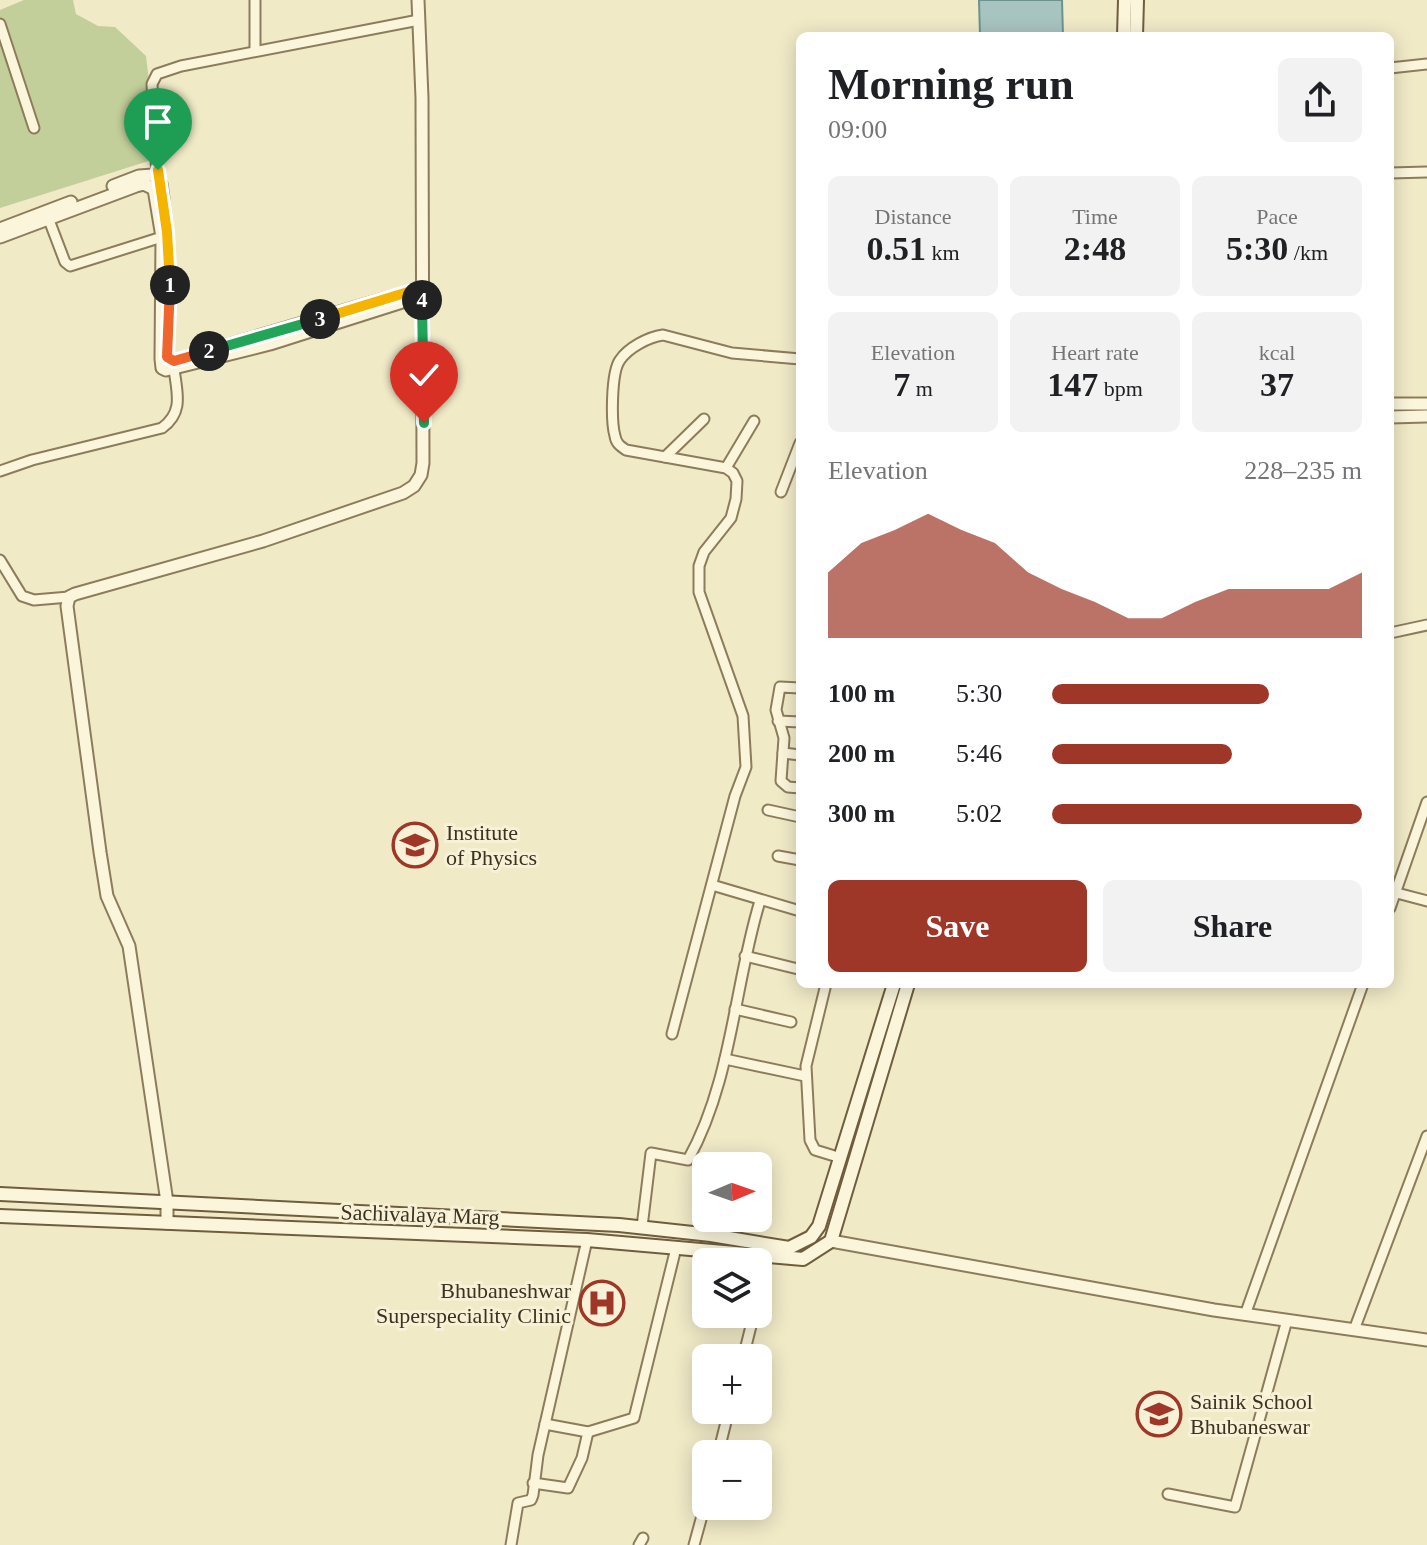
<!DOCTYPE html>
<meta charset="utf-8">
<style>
body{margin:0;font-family:Georgia,serif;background:#f2f2f2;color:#202124;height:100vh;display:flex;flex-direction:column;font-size:30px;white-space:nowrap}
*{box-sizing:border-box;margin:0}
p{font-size:26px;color:#757577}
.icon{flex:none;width:44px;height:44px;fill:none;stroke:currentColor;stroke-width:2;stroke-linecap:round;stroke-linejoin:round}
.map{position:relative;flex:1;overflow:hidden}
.details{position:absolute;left:796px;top:32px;width:598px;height:956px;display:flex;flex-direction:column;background:#fff;border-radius:12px;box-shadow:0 4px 20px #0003}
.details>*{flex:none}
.needle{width:52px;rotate:88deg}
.tools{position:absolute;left:692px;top:1152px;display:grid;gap:16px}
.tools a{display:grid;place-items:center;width:80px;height:80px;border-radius:12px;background:#fff;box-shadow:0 4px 20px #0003;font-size:40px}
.pin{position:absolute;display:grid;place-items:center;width:68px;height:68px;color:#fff;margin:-82px -34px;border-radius:50% 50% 50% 0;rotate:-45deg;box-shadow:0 0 8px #0007}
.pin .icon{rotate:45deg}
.km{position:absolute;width:40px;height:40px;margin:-20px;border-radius:50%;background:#222;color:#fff;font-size:22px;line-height:40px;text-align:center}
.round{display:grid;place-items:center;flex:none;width:84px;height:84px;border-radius:12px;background:#f2f2f2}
.headline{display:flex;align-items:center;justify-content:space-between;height:136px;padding:0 32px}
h1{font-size:44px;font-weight:600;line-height:60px}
.figures{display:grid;grid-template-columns:repeat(3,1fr);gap:12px;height:136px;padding:8px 32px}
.figures div{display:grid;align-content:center;border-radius:12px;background:#f2f2f2;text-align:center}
.figures b{font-size:34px;font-weight:600}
.figures small{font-size:22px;font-weight:400}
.figures p{font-size:22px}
.chart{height:224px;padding:16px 32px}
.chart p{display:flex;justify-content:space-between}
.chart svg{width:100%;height:144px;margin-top:8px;fill:#9f3728;opacity:.7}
.primary-button{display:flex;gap:16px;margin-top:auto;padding:16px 32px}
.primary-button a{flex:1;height:92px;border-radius:12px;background:#9f3728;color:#fff;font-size:32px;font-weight:600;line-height:92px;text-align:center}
.primary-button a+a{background:#f2f2f2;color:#202124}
ul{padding:0 32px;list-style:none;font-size:26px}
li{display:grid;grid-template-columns:128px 96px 1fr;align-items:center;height:60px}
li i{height:20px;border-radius:10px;background:#9f3728}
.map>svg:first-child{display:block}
.green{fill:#c2cf9a}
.water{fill:#a8c4c0;stroke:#6e938f;stroke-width:2}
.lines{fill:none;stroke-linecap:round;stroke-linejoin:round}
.minor-casing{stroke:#8d7c5b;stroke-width:13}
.tertiary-casing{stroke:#8d7c5b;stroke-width:15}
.secondary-casing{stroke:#6f5d3e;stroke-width:16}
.minor{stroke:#faf5db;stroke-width:9}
.tertiary{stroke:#faf5db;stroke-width:11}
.secondary{stroke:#faf5db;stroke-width:12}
.split-1-casing{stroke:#fff;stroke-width:16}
.split-2-casing{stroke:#fff;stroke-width:16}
.split-3-casing{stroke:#fff;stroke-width:16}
.split-4-casing{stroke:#fff;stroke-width:16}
.split-5-casing{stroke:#fff;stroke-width:16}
.split-1{stroke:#f5b400;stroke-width:10}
.split-2{stroke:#f0652b;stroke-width:10}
.split-3{stroke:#22a559;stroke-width:10}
.split-4{stroke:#f5b400;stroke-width:10}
.split-5{stroke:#22a559;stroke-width:10}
.labels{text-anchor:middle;stroke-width:6;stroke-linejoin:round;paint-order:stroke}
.poi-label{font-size:22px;fill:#3d321f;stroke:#f7f2d7;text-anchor:start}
.street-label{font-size:22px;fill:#3d321f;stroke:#f7f2d7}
</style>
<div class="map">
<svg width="1427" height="1545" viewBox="0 0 1427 1545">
<rect width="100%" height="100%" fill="#f0eac7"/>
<!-- green -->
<path class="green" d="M24,0H73L76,14L98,26L115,27L146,56L158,158L0,208V10Z"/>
<!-- water -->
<path class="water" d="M979,0H1062L1063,36H980Z"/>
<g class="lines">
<!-- minor casing -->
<g class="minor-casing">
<g id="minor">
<path d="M255,0V51"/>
<path d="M0,24L34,128"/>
<path d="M1390,68L1427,64"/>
<path d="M1390,173L1427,172"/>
<path d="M157,178L152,84L157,74L181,66L419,20"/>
<path d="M49,220L65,262L70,266L162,237"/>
<path d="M665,457L704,419"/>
<path d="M726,468L754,421"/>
<path d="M0,471L32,460L162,428C184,412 177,393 174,369"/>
<path d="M781,492L800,443"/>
<path d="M0,560L22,596L34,600L69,597"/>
<path d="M1390,633L1427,625"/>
<path d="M800,688L780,687L776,710L784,738L781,781L788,787L800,788"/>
<path d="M778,721L800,722"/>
<path d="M783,753L800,755"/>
<path d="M768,810L800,817"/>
<path d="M778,856L800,860"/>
<path d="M712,885L800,911"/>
<path d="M1393,892L1427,901"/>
<path d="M1390,908L1427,802"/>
<path d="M745,956L798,969"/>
<path d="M826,984L806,1066L810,1140L815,1150L841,1158"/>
<path d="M735,1009L791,1022"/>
<path d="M672,1034L735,796L746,767L743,716L699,592V566L704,552L731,518L736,499L737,481L733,473L726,468L626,450C620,446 616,443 615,436C611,422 611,372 620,360C628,348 648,337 663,335L732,353L800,359"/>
<path d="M725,1059L805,1076"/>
<path d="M642,1227L651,1153L688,1160C732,1081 734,986 760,901"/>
<path d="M758,1294L764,1255"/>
<path d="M1245,1315L1363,984"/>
<path d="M1354,1330L1427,1136"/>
<path d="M743,1358L754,1314"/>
<path d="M545,1424L588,1432L634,1418L676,1248"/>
<path d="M718,1454L729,1410"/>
<path d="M533,1483L568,1488L582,1458L588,1432"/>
<path d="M1168,1494L1235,1507L1287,1320"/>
<path d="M511,1545L518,1503L531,1500L533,1495L538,1455L587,1240"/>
<path d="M639,1545L643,1538"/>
<path d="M694,1545L706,1501"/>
</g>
</g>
<!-- tertiary casing -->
<g class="tertiary-casing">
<g id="tertiary">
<path d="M113,186L139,176L153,175L161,184L163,199"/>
<path d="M0,229L71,202"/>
<path d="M0,237L136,186L144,184L154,189L162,237L161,359L162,368L166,370L270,344L421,296"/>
<path d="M167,344V357L174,361L421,288"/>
<path d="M1390,404H1427"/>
<path d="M1390,417L1427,416"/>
<path d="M167,1223V1202L129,946L107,896L100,852L67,606L69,597L75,594L263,541L403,493L414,486L421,475L423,463L422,98L418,0"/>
<path d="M831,1241L1214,1310L1427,1340"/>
</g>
</g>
<!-- secondary casing -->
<g class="secondary-casing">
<g id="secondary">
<path d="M1124,36L1125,0"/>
<path d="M1136,36L1137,0"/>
<path d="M0,1194L619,1225L711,1235L789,1248L811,1237L819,1226L894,984"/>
<path d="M0,1216L587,1240L803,1259L831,1241L908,984"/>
</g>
</g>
<!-- minor -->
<use href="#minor" class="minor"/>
<!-- tertiary -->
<use href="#tertiary" class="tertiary"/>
<!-- secondary -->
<use href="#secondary" class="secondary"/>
</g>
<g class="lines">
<!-- split-1 casing -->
<g class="split-1-casing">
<path id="split-1" d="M158,170L167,232L170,285"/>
</g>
<!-- split-2 casing -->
<g class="split-2-casing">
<path id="split-2" d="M170,285L167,357L174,361L209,351"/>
</g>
<!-- split-3 casing -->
<g class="split-3-casing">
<path id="split-3" d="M209,351L320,319"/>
</g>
<!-- split-4 casing -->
<g class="split-4-casing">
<path id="split-4" d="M320,319L421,288L422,300"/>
</g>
<!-- split-5 casing -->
<g class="split-5-casing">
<path id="split-5" d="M422,300L424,423"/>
</g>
<!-- split-1 -->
<use href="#split-1" class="split-1"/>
<!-- split-2 -->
<use href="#split-2" class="split-2"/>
<!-- split-3 -->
<use href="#split-3" class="split-3"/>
<!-- split-4 -->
<use href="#split-4" class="split-4"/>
<!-- split-5 -->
<use href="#split-5" class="split-5"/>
</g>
<!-- icons -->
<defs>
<g id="university-ring" transform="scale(2.3)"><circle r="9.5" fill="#f7f2d7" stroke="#9f3728" stroke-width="1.5"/><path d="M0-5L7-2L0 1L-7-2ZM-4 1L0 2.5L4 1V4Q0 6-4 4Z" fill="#9f3728"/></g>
<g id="hospital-ring" transform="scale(2.3)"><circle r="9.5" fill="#f7f2d7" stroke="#9f3728" stroke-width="1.5"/><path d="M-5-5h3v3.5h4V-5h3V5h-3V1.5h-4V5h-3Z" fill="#9f3728"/></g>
<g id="school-ring" transform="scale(2.3)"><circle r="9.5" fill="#f7f2d7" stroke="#9f3728" stroke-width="1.5"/><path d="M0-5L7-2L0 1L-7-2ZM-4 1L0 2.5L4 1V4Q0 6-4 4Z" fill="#9f3728"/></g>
</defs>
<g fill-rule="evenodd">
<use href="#university-ring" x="415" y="845"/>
<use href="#hospital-ring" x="602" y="1303"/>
<use href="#school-ring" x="1159" y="1414"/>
</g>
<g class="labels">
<!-- poi labels -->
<g class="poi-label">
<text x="446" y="840">Institute<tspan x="446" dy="25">of Physics</tspan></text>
<text x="571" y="1298" text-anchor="end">Bhubaneshwar<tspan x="571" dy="25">Superspeciality Clinic</tspan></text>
<text x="1190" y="1409">Sainik School<tspan x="1190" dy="25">Bhubaneswar</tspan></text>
</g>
<!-- street labels -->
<g class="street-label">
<text transform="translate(420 1214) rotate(2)" y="8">Sachivalaya Marg</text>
</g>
</g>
</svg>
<div class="tools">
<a><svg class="needle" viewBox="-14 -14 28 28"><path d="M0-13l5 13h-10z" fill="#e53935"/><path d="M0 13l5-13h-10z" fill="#757577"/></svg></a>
<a><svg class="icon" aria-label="layers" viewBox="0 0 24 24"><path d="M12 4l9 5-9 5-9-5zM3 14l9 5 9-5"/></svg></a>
<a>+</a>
<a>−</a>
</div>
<div class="pin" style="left:158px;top:170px;background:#1e9e55"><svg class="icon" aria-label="arrive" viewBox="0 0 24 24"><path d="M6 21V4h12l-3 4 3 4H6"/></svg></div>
<div class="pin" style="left:424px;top:423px;background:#d93025"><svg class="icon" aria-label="check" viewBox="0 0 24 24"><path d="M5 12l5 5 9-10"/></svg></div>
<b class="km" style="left:170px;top:285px">1</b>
<b class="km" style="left:209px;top:351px">2</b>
<b class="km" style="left:320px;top:319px">3</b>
<b class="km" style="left:422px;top:300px">4</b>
<section class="details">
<div class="headline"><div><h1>Morning run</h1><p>09:00</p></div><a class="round"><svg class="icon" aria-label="share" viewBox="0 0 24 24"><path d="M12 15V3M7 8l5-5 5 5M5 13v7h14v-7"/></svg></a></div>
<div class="figures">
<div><p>Distance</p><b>0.51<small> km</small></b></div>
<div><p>Time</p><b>2:48</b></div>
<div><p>Pace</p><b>5:30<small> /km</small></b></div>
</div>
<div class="figures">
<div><p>Elevation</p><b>7<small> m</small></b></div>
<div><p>Heart rate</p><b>147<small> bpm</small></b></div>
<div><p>kcal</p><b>37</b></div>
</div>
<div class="chart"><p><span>Elevation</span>228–235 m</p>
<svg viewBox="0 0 160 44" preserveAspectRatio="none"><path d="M0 44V24L10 15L20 11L30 6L40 11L50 15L60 24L70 29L80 33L90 38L100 38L110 33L120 29L130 29L140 29L150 29L160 24V44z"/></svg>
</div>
<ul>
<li><b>100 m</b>5:30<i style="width:70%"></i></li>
<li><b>200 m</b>5:46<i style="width:58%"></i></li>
<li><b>300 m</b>5:02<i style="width:100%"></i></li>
</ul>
<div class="primary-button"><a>Save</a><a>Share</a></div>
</section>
</div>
